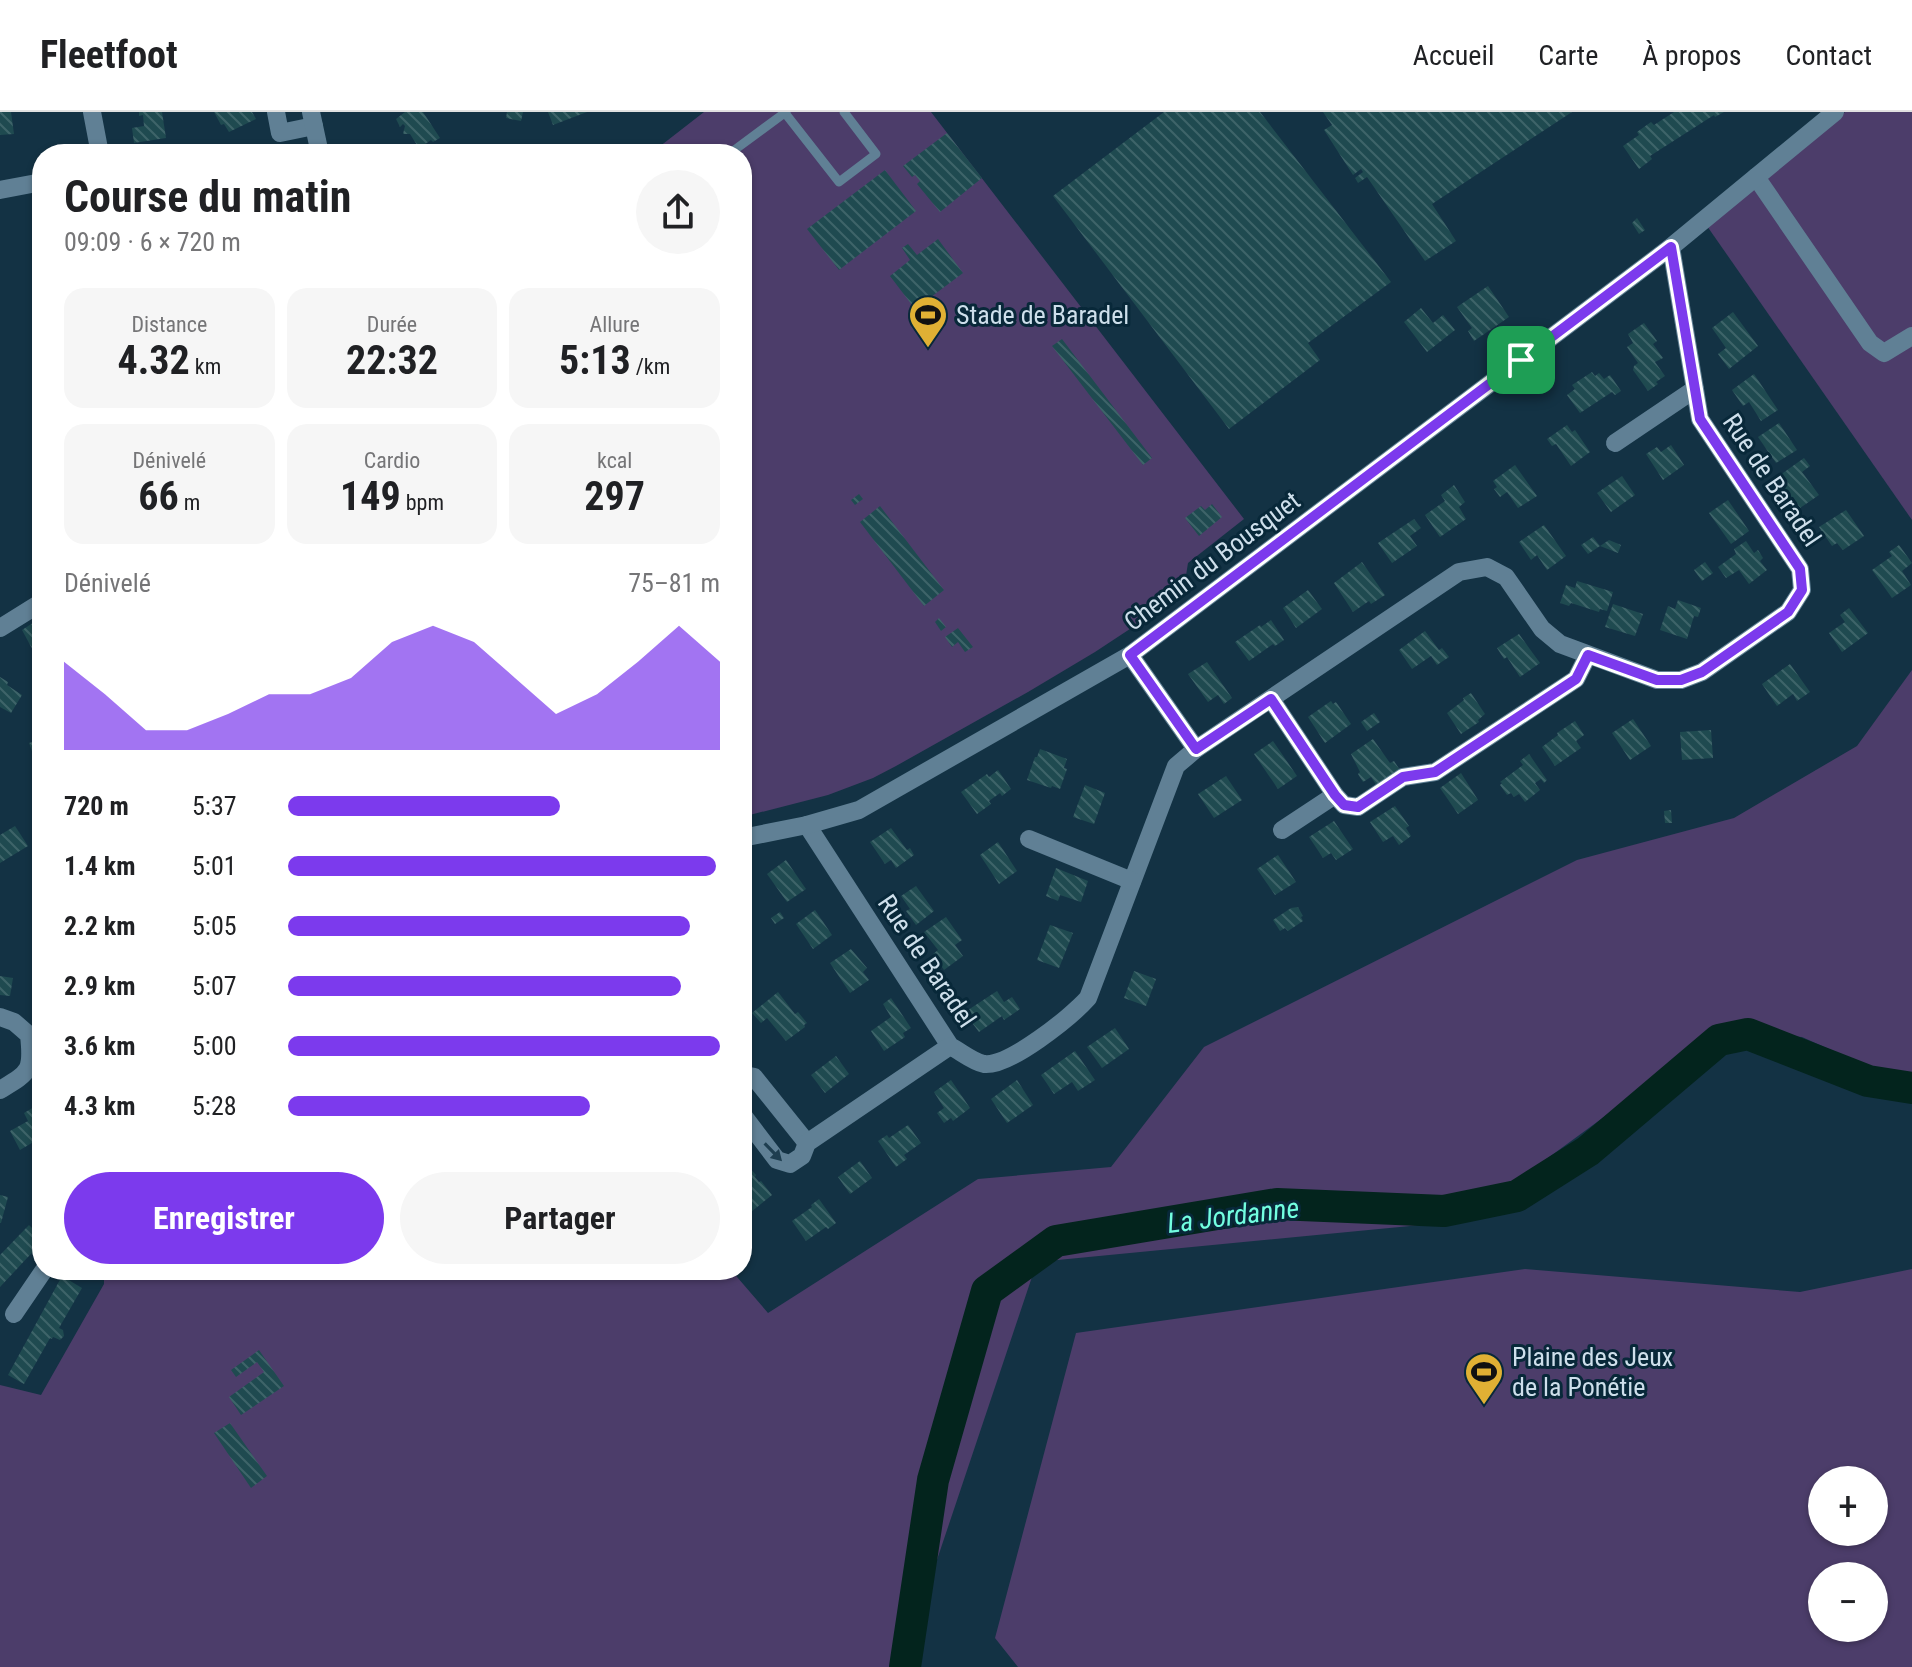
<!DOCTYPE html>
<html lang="fr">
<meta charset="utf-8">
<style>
body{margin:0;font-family:"Roboto Condensed",sans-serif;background:#f6f6f6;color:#202124;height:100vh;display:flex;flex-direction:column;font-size:30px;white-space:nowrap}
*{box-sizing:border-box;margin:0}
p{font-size:26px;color:#757577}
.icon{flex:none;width:44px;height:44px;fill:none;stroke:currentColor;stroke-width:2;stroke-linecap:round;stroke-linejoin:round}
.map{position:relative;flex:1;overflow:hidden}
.sheet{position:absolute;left:32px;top:32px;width:720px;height:1136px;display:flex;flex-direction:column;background:#fff;border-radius:32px;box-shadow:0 2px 6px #0004}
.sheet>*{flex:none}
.fabs{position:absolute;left:1808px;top:1354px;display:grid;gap:16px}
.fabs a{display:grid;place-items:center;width:80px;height:80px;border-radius:50%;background:#fff;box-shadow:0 2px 6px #0004;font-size:40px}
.pin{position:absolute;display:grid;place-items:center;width:68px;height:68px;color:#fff;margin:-34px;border-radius:16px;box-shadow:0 4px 12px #0006}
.round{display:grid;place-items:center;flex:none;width:84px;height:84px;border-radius:42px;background:#f6f6f6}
.overview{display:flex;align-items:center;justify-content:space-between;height:136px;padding:0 32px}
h1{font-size:44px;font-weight:700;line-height:60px}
.stats{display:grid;grid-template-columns:repeat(3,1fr);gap:12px;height:136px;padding:8px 32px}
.stats div{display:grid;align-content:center;border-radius:20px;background:#f6f6f6;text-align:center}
.stats b{font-size:40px;font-weight:700}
.stats small{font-size:22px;font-weight:400}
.stats p{font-size:22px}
.chart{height:224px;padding:16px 32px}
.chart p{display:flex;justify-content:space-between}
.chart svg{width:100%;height:144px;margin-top:8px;fill:#7c3aed;opacity:.7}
.button{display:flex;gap:16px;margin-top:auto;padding:16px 32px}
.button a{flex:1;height:92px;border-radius:48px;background:#7c3aed;color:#fff;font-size:32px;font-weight:700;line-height:92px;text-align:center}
.button a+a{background:#f6f6f6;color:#202124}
ul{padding:0 32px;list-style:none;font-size:26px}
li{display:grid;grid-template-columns:128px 96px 1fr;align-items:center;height:60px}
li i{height:20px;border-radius:10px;background:#7c3aed}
header{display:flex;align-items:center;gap:48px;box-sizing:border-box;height:112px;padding:0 40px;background:#fff;border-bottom:2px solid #e0e0e0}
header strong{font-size:38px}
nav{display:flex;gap:44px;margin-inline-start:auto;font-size:28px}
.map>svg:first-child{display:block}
.grass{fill:#4c3d6a;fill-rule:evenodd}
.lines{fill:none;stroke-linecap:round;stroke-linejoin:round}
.river{stroke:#03241d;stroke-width:32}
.building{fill:url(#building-back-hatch)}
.lane{stroke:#608095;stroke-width:9}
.street{stroke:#608095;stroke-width:18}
.oneway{fill:#1e3e50}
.route-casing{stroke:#fff;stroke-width:16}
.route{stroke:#7c3aed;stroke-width:10}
.labels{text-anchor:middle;stroke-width:6;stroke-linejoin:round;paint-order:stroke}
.poi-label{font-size:26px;fill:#cedfeb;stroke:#082839;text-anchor:start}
.street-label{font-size:26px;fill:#cedfeb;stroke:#082839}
.water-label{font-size:28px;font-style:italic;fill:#72fee0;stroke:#082839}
</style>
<header>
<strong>Fleetfoot</strong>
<nav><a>Accueil</a><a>Carte</a><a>À propos</a><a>Contact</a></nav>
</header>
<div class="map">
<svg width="1912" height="1555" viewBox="0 0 1912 1555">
<defs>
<pattern id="building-back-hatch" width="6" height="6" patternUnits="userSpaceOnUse" patternTransform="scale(2)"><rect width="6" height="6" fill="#1f4a50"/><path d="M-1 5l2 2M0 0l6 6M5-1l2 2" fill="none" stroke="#3e6469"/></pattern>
</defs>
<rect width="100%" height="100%" fill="#133244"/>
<!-- grass -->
<g class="grass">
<path d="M704,0H931L1244,407L1188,451L1183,482L1095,540L1028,580L896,654L873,666L828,683L742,705V42H650Z"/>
<path d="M1845,0H1912V408L1707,114Z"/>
<path d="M1912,558V972L1903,970L1802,925L1720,920L1462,1109L1037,1150L901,1555H0V1273L41,1283L104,1172V1158H731L768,1201L978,1067L1111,1055L1204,935L1577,748L1734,706L1857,634Z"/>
<path d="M1525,1157L1800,1180L1912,1157V1555H1018L995,1526L1076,1221ZM1822,1368H1874V1420H1822ZM1822,1464H1874V1516H1822Z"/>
</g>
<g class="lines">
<!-- river -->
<path class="river" d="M905,1555L933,1368L987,1179L1056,1129L1277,1092L1444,1099L1517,1084L1588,1039L1719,928L1748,922L1868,969L1912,976"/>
</g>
<!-- building -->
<g class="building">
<path d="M0,0H11L14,22L0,23Z"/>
<path d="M139,0H162L166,26L134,31L132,16L144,14L143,3L139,4Z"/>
<path d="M214,0H252L256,7L229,20L224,12L221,13Z"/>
<path d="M405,0H423L440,26L433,30L431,28L424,33H417L410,22H403L405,14L403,12L400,15L396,7Z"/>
<path d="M507,0H523L521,9L506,6Z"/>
<path d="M548,0H587L553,13Z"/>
<path d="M1164,0H1260L1391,170L1308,231L1320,248L1229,317L1053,84Z"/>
<path d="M1323,0H1572L1432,92L1456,129L1425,149L1367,65L1358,71L1355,66L1363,60L1361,57L1353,63L1324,18L1332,13Z"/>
<path d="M1674,0H1724L1715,5L1714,3L1650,44L1652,47L1639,57L1623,34L1639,23L1637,20L1651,10L1654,13Z"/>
<path d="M947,21L982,66L940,100L917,72L920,69L915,63L912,65L903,54Z"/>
<path d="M885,58L916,99L839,158L807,117Z"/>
<path d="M1637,106L1645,118L1639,122L1632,111Z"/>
<path d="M938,127L963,161L915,197L890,164L910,148L902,136L908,132L917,143Z"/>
<path d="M1488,174L1509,205L1474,229L1468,219L1472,216L1457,195Z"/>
<path d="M1421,196L1433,211L1443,203L1455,218L1427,240L1404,210Z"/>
<path d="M1733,200L1758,234L1729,257L1718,242L1726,236L1712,216Z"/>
<path d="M1644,211L1657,229L1653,232L1663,246L1655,250L1665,264L1656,270L1658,272L1648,279L1633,258L1634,254L1638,251L1627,235L1633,231L1628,222Z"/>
<path d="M1062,227L1152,346L1143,353L1052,234Z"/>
<path d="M1592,260L1595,264L1599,261L1604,267L1610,263L1621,279L1615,283L1612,280L1580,301L1567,283L1575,277L1572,273Z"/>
<path d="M1754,262L1778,298L1761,309L1749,290L1743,294L1732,278Z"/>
<path d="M1779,311L1797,338L1776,351L1758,325Z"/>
<path d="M1567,313L1572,320L1575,318L1590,340L1571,354L1556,332L1552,334L1547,327Z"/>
<path d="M1671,333L1684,353L1663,368L1646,342L1657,335L1661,340Z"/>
<path d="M1804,346L1810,354L1802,360L1819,383L1800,396L1793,385L1790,386L1776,366Z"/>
<path d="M1515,353L1537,384L1518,396L1507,380L1500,385L1494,377L1497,375L1493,369Z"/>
<path d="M1622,364L1635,383L1611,400L1597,381Z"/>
<path d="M1454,373L1465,390L1459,395L1466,407L1440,425L1425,403L1445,389L1441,383Z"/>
<path d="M859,382L863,387L855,393L851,388Z"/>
<path d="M1728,388L1749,419L1731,432L1709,401Z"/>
<path d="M1212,392L1222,405L1199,424L1185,406L1201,394L1205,398Z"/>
<path d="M880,394L944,478L924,494L860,410Z"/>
<path d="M1846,398L1864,424L1843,438L1837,431L1832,434L1819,415Z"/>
<path d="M1414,407L1421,416L1410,424L1417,434L1392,451L1378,431Z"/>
<path d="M1544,413L1566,444L1547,458L1537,443L1531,448L1519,430Z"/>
<path d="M1593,425L1600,434L1609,428L1621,433L1618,441L1600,434L1588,442L1581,433Z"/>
<path d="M1746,429L1754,441L1758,438L1763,446L1760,449L1767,458L1749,472L1739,458L1726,466L1718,455L1736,442L1734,437Z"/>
<path d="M1899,433L1912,451L1902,459L1911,473L1892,486L1872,458L1892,444L1889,440Z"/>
<path d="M1362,450L1385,483L1371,492L1369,489L1353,500L1334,471Z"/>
<path d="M1705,450L1713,461L1702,469L1694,458Z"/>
<path d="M1577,469L1613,480L1607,499L1600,497L1599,500L1571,491L1569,494L1560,491L1566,473L1575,476Z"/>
<path d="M1308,478L1322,497L1296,516L1283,496Z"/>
<path d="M1678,488L1701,496L1698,505L1694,504L1687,527L1660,518L1668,494L1675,497Z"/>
<path d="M1613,492L1643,502L1635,524L1605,515Z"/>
<path d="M1849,496L1868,521L1842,540L1829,521L1845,510L1840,503Z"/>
<path d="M42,505V555L22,518Z"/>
<path d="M939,506L946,515L941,519L935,510Z"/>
<path d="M1271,508L1284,528L1275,534L1273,532L1249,549L1235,530L1260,513L1261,515Z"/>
<path d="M958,516L973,535L965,540L958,530L952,535L945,525Z"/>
<path d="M1425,519L1439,538L1442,536L1449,545L1437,553L1431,544L1412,557L1399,538Z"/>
<path d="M1519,522L1540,551L1520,565L1507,545L1504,547L1497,536Z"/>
<path d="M1207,550L1232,586L1224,592L1218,583L1208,590L1188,562Z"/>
<path d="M1790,552L1810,580L1797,589L1793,582L1777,594L1762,572Z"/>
<path d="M0,565L8,570L7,573L22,583L11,601L0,595Z"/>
<path d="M1471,581L1485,602L1478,608L1479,610L1461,622L1447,601L1464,588L1463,586Z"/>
<path d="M1331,589L1333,592L1336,590L1351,612L1325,631L1308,605Z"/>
<path d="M1374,601L1380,610L1367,619L1361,610Z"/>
<path d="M1633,607L1651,634L1630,648L1612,621Z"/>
<path d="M1575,609L1584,623L1576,629L1581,636L1555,654L1542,635L1558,623L1557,621Z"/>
<path d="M1711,618L1713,646L1682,648L1680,620Z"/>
<path d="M42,627V667L38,668L34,654L37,653L29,631Z"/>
<path d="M1373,627L1390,651L1394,649L1400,658L1377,674L1371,665L1363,670L1358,662L1360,660L1351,642Z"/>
<path d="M1273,629L1297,664L1278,677L1254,642Z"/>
<path d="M1040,637L1067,647L1064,656L1067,657L1060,677L1052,674L1051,676L1027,668L1035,645H1037Z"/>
<path d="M1529,642L1547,668L1544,671L1541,667L1535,671L1540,678L1525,690L1519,682L1514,685L1511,681L1507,683L1500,673L1502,671L1500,670L1523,653L1520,649Z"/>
<path d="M998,658L1011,677L1002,684L1000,681L989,689L991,692L977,702L961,680L987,662L989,665Z"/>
<path d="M1461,661L1478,688L1458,702L1440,676Z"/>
<path d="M1226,664L1242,688L1214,706L1198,682Z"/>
<path d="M1085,673L1105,681L1094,712L1073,705Z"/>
<path d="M1395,694L1409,714L1406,716L1411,724L1399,733L1393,724L1383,730L1370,710Z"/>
<path d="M1671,698L1672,711H1665L1664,699Z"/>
<path d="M1334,709L1353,737L1336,748L1331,741L1323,746L1309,725Z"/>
<path d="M15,714L28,734L0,751V723Z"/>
<path d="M891,716L907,738L910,736L914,743L896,756L891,748L885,752L870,730Z"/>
<path d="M998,730L1017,759L999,772L980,743Z"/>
<path d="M1278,743L1296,770L1275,783L1257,757Z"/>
<path d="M786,748L806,777L787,790L767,762Z"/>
<path d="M1056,756L1088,769L1081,790L1060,783L1058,789L1046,784Z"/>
<path d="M916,774L934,799L916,813L906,799L910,797L901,784Z"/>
<path d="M1298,795L1303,804L1301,805L1303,809L1288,819L1285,816L1280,819L1273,808L1291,796Z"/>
<path d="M815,798L832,823L813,837L796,812Z"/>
<path d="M780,800L784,806L775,812L771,806Z"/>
<path d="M946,805L962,828L955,833L963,844L944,858L933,842L938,838L924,820Z"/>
<path d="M1050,813L1073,821L1059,856L1037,848Z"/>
<path d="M851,837L867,856L863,860L869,868L850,881L830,851Z"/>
<path d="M1134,859L1156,867L1146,894L1124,886Z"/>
<path d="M0,864L13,866L10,884L0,883Z"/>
<path d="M997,879L1004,890L1012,885L1020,897L1004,908L1002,904L979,920L970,908L973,905L968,898Z"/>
<path d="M778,880L795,902L798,900L807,911L804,913L805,915L786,929L767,906L761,911L752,901Z"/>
<path d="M891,886L911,916L903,921L905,925L884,939L871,919L891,905L883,892Z"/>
<path d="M1115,916L1129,937L1102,956L1087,935Z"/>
<path d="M1075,939L1095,968L1078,979L1072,970L1054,982L1041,963Z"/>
<path d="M836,944L849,962L825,981L811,963Z"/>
<path d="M951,968L970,996L953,1009L951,1006L944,1011L937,1001L944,996L934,980Z"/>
<path d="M1017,968L1033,993L1007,1011L991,987Z"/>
<path d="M34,995L42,1011V1025L20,1038L10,1019L28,1009L24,1001Z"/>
<path d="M908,1013L921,1031L904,1043L907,1047L896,1055L878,1029L887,1023L889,1026Z"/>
<path d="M860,1049L872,1066L850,1082L838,1065Z"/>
<path d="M749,1055L756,1063L755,1065L759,1070L761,1069L772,1083L746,1104L742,1099V1061Z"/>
<path d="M0,1083L8,1085L1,1111H0Z"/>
<path d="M819,1087L836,1111L828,1117L826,1115L806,1129L792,1109L812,1095L811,1093Z"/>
<path d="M29,1113L42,1126V1130L0,1175V1143Z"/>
<path d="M62,1164L82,1176L59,1216L63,1218L64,1224L60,1228L53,1225L52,1227L50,1226L24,1272L8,1263Z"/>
<path d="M259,1238L284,1274L241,1303L229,1285L264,1260L257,1250L236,1265L231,1258Z"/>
<path d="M230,1311L267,1364L251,1376L214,1321Z"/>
</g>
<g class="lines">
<!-- lane -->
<g class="lane">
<path d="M785,1L839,70L876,42L844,0"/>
<path d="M729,42L786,0"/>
</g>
<!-- street -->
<g class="street">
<path d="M92,0L100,42"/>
<path d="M276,0L280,21L314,14"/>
<path d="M311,0L320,42"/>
<path d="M1756,65L1870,231L1884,241L1912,224"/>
<path d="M0,78L42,70"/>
<path d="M1615,331L1695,277"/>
<path d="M0,516L42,490"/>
<path d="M1130,543L1196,637"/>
<path d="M1271,587L1335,683L1344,693L1358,695L1403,665L1435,660L1576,567L1588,543"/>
<path d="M807,713L950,934C960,939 973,950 984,952C1009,955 1071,905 1088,886L1176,654L1196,637L1459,460L1487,455L1506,465L1542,517L1560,532L1657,568H1681L1702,560L1788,500L1802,478L1800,457L1700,307L1671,135"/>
<path d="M1282,718L1335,683"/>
<path d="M742,726L807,713L859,698L1130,543L1671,135L1835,0"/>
<path d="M1029,727L1132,769"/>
<path d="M0,905L14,910L29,923C33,959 30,960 0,978"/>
<path d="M742,963L754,965L807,1031"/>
<path d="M742,1002L777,1048L790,1052L802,1044L807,1031L950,934"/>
<path d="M14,1202L44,1158"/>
</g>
</g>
<!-- one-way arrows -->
<defs><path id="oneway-solid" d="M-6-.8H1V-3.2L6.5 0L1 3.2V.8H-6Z" transform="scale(2)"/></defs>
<use class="oneway" href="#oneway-solid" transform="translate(773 1040) rotate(46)"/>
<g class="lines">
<!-- route casing -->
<g class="route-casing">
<path id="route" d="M1671,135L1700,307L1800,457L1802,478L1788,500L1702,560L1681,568H1657L1588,543L1576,567L1435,660L1403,665L1358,695L1344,693L1335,683L1271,587L1196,637L1130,543Z"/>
</g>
<!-- route -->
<use href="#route" class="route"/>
</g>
<!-- icons -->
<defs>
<g id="stadium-pin" transform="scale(2)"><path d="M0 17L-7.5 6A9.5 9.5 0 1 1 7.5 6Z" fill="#e0b034" stroke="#082839"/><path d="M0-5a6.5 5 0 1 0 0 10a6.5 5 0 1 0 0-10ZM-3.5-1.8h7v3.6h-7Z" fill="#111"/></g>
</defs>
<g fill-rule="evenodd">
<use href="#stadium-pin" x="928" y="203"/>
<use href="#stadium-pin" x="1484" y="1260"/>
</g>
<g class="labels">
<!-- poi labels -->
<g class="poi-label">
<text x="956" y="212">Stade de Baradel</text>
<text x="1512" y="1254">Plaine des Jeux<tspan x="1512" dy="30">de la Ponétie</tspan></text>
</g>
<!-- street labels -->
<g class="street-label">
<text transform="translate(1772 368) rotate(56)" y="9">Rue de Baradel</text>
<text transform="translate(1212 449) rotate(-37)" y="9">Chemin du Bousquet</text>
<text transform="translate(927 849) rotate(56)" y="9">Rue de Baradel</text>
</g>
<!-- water labels -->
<g class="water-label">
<text transform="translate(1233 1103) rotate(-7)" y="10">La Jordanne</text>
</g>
</g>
</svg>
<div class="fabs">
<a>+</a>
<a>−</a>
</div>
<div class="pin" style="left:1521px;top:248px;background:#1e9e55"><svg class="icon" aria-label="arrive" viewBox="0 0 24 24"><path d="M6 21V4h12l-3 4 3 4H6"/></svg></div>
<section class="sheet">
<div class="overview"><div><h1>Course du matin</h1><p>09:09 · 6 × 720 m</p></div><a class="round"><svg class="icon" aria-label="share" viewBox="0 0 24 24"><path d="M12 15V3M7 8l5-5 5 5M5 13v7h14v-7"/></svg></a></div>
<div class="stats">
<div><p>Distance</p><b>4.32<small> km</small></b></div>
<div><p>Durée</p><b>22:32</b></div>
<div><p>Allure</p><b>5:13<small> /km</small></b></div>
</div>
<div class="stats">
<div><p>Dénivelé</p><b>66<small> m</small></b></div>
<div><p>Cardio</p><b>149<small> bpm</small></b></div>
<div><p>kcal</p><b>297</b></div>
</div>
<div class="chart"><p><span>Dénivelé</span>75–81 m</p>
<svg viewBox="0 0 160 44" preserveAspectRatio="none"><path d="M0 44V17L10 27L20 38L30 38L40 33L50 27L60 27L70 22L80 11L90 6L100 11L110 22L120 33L130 27L140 17L150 6L160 17V44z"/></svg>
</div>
<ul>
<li><b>720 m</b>5:37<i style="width:63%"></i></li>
<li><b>1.4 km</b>5:01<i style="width:99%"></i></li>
<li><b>2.2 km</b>5:05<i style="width:93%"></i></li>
<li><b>2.9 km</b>5:07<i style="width:91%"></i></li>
<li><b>3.6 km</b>5:00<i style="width:100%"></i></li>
<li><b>4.3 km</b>5:28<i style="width:70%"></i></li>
</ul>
<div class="button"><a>Enregistrer</a><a>Partager</a></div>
</section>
</div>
